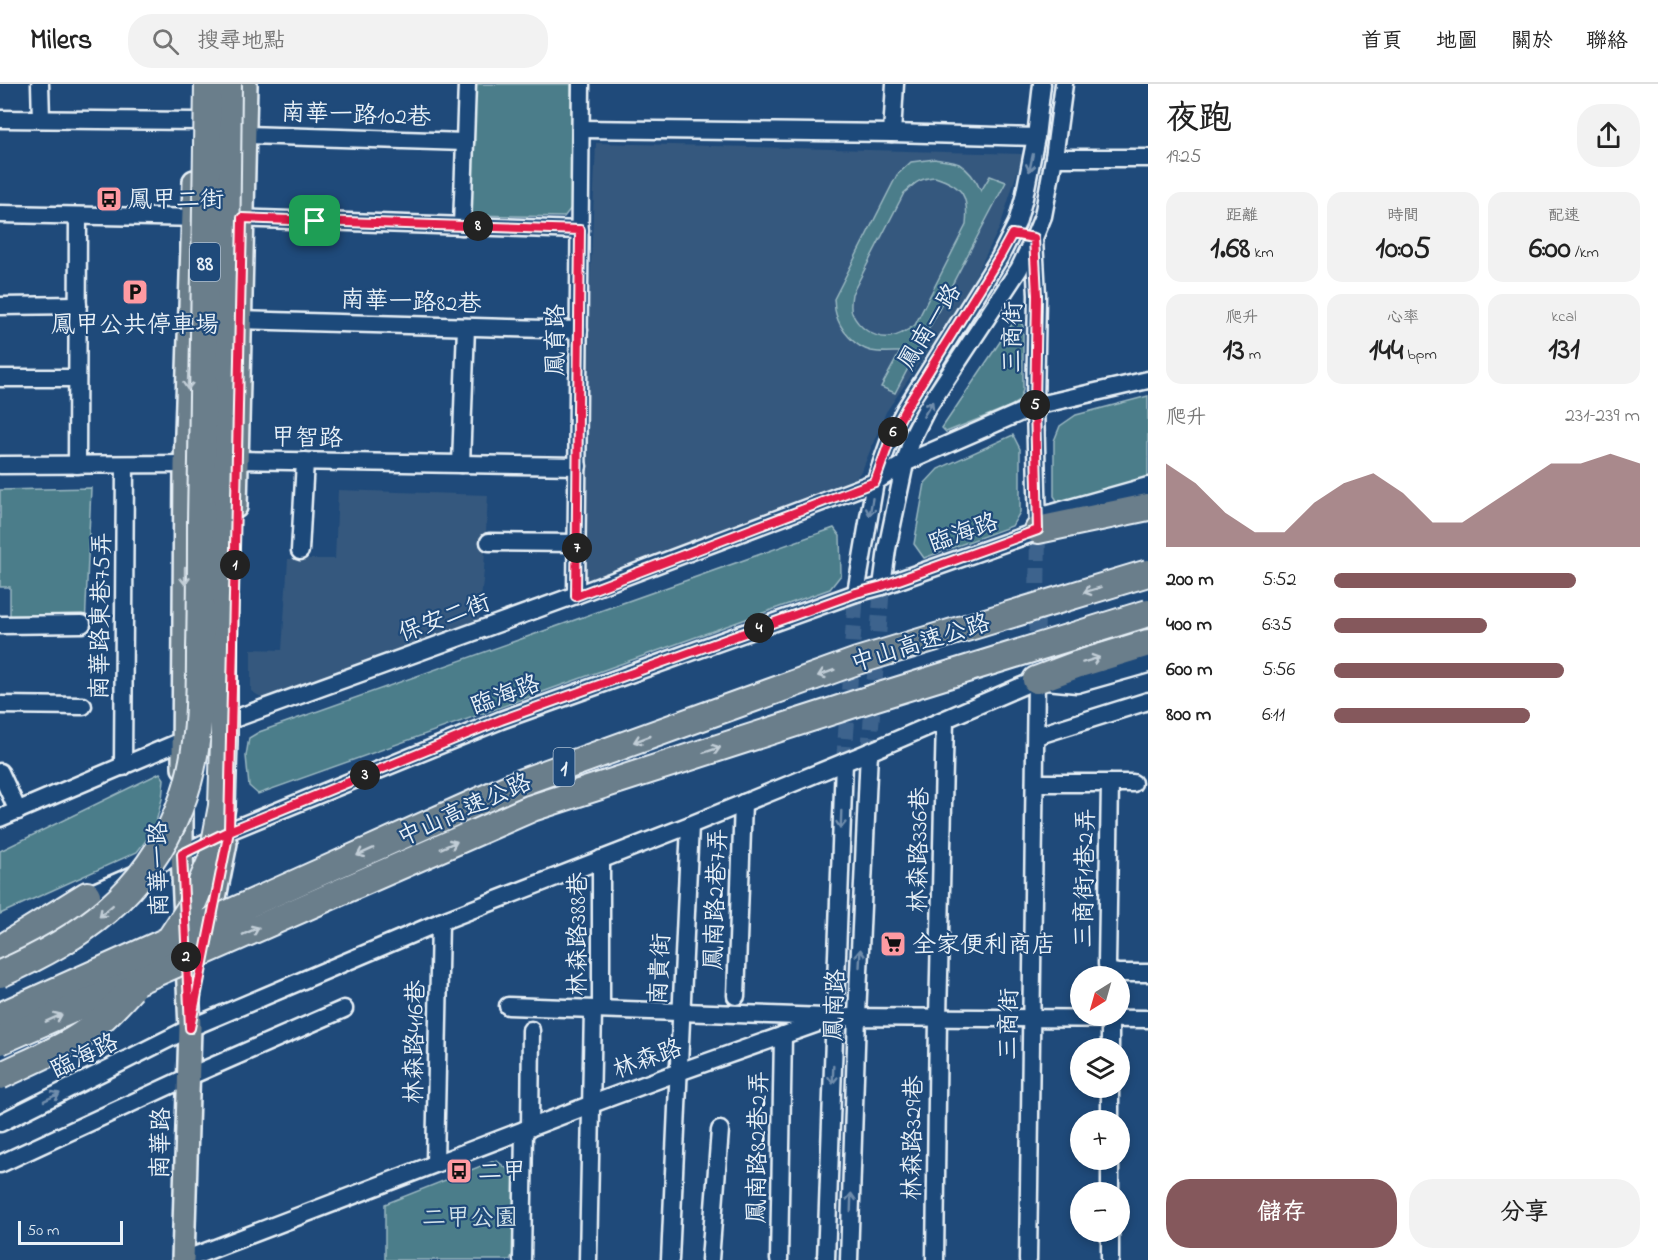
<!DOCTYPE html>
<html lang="zh-TW">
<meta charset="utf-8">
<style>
body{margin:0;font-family:"Indie Flower","LXGW WenKai TC",sans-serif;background:#f2f2f2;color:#222;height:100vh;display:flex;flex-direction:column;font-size:22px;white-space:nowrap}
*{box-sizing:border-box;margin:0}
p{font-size:20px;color:#767676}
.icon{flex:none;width:33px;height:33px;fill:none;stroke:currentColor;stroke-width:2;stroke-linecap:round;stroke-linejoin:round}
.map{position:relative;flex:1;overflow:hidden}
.side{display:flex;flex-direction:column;background:#fff;width:510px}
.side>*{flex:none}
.needle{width:39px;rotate:217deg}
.tools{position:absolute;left:1070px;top:882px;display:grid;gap:12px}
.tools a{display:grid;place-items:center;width:60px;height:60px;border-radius:50%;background:#fff;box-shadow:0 3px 9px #0003;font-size:30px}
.scale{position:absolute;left:18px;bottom:15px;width:105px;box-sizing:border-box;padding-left:6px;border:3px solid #e8f1f8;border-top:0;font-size:16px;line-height:21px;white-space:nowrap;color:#e8f1f8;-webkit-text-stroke:4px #1f4a7a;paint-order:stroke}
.pin{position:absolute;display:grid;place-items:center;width:51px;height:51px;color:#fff;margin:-26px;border-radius:12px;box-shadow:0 3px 9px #0006}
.km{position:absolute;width:30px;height:30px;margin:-15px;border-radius:50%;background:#222;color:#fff;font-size:16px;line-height:30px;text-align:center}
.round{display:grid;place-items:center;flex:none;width:63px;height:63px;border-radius:24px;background:#f2f2f2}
.headline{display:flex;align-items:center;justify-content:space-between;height:102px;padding:0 18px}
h1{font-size:33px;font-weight:700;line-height:45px}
.metrics{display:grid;grid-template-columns:repeat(3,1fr);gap:9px;height:102px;padding:6px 18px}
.metrics div{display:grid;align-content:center;border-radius:15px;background:#f2f2f2;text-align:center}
.metrics b{font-size:30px;font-weight:700}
.metrics small{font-size:16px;font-weight:400}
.metrics p{font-size:16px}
.chart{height:168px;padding:12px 18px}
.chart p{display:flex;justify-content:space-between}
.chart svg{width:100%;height:108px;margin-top:6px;fill:#85585c;opacity:.7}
.primary-button{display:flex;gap:12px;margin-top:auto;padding:12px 18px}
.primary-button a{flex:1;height:69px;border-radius:24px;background:#85585c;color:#fff;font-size:24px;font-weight:700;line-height:69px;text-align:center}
.primary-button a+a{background:#f2f2f2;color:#222}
ul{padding:0 18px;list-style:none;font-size:20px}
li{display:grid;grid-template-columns:96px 72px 1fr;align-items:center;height:45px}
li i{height:15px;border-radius:8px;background:#85585c}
header{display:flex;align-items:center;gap:36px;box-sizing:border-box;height:84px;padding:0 30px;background:#fff;border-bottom:2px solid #e0e0e0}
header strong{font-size:28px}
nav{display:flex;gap:33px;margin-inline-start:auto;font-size:21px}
.search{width:420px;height:54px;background:#f2f2f2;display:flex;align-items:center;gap:15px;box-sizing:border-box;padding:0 21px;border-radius:24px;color:#767676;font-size:22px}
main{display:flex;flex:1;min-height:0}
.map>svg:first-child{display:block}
.built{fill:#34587e}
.green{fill:#4b7d8a;stroke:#9ab7c1;stroke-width:1.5;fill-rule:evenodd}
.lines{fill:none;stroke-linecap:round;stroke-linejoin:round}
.minor-tunnel{stroke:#3d638d;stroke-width:16;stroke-dasharray:16 8;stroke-linecap:butt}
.minor-casing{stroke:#e8f1f8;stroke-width:21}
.major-casing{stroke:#e8f1f8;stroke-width:26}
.highway-casing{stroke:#e8f1f8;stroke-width:30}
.minor{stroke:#1f4a7a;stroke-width:16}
.major{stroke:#6b7e8b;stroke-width:21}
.highway{stroke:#6b7e8b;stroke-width:26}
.highway-bridge-casing{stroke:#e8f1f8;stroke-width:30;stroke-linecap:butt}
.highway-bridge{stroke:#6b7e8b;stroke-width:26}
.oneway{stroke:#6f8dac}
.oneway2{stroke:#c2ced7}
.route-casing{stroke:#fff;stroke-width:12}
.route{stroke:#e11d48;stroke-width:8}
.labels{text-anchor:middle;stroke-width:4.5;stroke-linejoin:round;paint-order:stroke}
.shield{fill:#1f4a7a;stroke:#acbfd2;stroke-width:1.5}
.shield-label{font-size:22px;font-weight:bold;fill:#e8f1f8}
.street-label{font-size:24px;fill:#e8f1f8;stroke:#1f4a7a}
.poi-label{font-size:24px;fill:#e8f1f8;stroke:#1f4a7a;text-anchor:start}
.park-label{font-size:24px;fill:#d0e0e8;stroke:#1f4a7a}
</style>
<header>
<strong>Milers</strong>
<div class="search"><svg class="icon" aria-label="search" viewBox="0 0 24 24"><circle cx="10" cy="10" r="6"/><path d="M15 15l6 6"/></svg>搜尋地點</div>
<nav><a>首頁</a><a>地圖</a><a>關於</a><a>聯絡</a></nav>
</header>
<main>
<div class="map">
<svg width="1148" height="1176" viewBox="0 0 1148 1176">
<rect width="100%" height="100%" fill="#1f4a7a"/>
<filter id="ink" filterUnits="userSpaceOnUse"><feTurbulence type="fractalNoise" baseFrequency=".0167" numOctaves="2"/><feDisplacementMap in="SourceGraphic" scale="12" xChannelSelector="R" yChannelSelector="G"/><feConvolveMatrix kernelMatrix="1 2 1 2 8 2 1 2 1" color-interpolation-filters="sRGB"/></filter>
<g filter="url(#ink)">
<!-- built -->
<g class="built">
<path d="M596,59L1023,70L1000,143L962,218L886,328L863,384L847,408L577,507Z"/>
<path d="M338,406L488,411L484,486L479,536L264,615L251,607V565L282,566L288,475H335Z"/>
</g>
<!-- green -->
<g class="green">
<path d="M474,0H571V124L564,133L470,131Z"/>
<path d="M935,75C942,77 953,77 959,80C969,86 977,98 981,107L990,92L1006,98L895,309L881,303L900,268C891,268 881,269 871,267C855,263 840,246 836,230C834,225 835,220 834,215L897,91L911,78ZM935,93C963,102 969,112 966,141L915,241C908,246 899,252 890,253C874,255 858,243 852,229C850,224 851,216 852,210L904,109C915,99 920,94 935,93Z"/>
<path d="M1019,236L1023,242V306L1019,317L1011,322L946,348L942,344L1014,237Z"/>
<path d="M1148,312V395L1060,421L1054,412V357L1060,342L1076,331Z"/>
<path d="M1013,351L1020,365V428L1012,442L924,474L914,460L925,399L938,385Z"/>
<path d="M91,404L85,544L10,546V503H0V406Z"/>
<path d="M834,444L840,452L841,491L830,505L258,710L249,702L246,672L249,654L259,648Z"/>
<path d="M160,689L164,695L162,715L154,746L137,768L0,830V767Z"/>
<path d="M496,1076L516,1092L514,1167L510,1176H385V1120Z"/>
</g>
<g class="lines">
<!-- minor-tunnel -->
<g class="minor-tunnel">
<path d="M1036,596L1038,446"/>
<path d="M869,668L882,502"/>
<path d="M844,678L856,509"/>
</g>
<!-- minor casing -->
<g class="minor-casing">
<g id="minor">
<path d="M40,0L41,35"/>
<path d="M0,35L196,37"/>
<path d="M581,45L892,49L1036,53"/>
<path d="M892,49L895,0"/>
<path d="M244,51L465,58"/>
<path d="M1054,74H1148"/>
<path d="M0,130L203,134"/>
<path d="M232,134L580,146"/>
<path d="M462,142L467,0"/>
<path d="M1034,156L1037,211L1035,322L1038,446"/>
<path d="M0,222L78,221"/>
<path d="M240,236L579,246"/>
<path d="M0,294H77"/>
<path d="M225,377L237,376L578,382"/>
<path d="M461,380L466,243"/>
<path d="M0,381L196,380"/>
<path d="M77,381L78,132"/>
<path d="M1038,433L1148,402"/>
<path d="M489,458L577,459"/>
<path d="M300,467L305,377"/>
<path d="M882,502L887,465L905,379L913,352L926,326L1019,185L1034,154L1043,132L1054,74L1064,0"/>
<path d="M856,509L875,398L892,350L906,324L1000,173L1017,139L1024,114L1036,53L1042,0"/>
<path d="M576,511L581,0"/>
<path d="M0,541L82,540"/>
<path d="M0,621L83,622"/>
<path d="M1036,652L1148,617"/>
<path d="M123,683L125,381"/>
<path d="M0,688L18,727"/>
<path d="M1035,699H1133"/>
<path d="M1110,699L1107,880L1109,887L1118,889H1148"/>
<path d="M0,734L231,636L576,511L875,398L905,379L1035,322L1148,296"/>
<path d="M601,775V925"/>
<path d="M78,815L182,770L229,747L501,636L856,509L882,502L1047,444"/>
<path d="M736,912L743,719"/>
<path d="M508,922L825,933"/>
<path d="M1110,935V964"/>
<path d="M1110,1004V1036"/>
<path d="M0,1039L190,944L440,838L690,741L869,668L1036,596L1077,600L1148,580"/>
<path d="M530,1044L531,946"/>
<path d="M1110,1076V1108"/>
<path d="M435,1079L440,838"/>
<path d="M0,1080L188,993L344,925"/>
<path d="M1110,1148V1176"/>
<path d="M184,1176L592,1020L679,988L835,933L1148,935"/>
<path d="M522,1176L524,1046"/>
<path d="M588,1176L593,925"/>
<path d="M670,1176L690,741"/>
<path d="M710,1176L720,1046"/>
<path d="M779,1176L783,951"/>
<path d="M826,1176L844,678"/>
<path d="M849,1176L857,932L869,668"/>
<path d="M935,1176L938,933L945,636"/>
<path d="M1028,1176L1036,596"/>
</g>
</g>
<!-- major casing -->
<g class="major-casing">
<g id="major">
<path d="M236,423L246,0"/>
<path d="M183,684L185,381L194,97"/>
<path d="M182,721V770L190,944L183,1176"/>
<path d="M208,849L226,759"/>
</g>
</g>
<!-- highway casing -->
<g class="highway-casing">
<g id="highway">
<path d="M1038,446L1148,423"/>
<path d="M1036,596L1076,581L1148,559"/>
<path d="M0,865L87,811"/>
</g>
</g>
<!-- minor -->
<use href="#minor" class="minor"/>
<!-- major -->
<use href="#major" class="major"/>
<!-- highway -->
<use href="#highway" class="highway"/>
<!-- highway-bridge casing -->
<g class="highway-bridge-casing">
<g id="highway-bridge">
<path d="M170,855L191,823L212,775L222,722L224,657V352L228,0"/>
<path d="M0,890C81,855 145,810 179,725C200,674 200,620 200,566C201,523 201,480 201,438C203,292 206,146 208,0"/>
<path d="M0,932L519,699L857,577L1148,489"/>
<path d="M0,957L532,724L873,614L1148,529"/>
<path d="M0,992C25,980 52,969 75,955C97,942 114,924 131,905"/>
</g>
</g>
<!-- highway-bridge -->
<use href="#highway-bridge" class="highway-bridge"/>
</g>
<!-- one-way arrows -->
<defs><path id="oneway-shaft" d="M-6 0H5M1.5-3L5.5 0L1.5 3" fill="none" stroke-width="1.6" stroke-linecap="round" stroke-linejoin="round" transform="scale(1.5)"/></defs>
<g class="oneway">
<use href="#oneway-shaft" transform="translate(1031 79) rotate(102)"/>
<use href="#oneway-shaft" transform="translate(928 325) rotate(-59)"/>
<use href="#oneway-shaft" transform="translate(871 423) rotate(100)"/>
<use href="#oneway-shaft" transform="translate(841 736) rotate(92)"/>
<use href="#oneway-shaft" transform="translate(860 874) rotate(-87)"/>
<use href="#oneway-shaft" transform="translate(833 991) rotate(92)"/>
<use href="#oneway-shaft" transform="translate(52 1013) rotate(-26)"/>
<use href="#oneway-shaft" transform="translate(851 1118) rotate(-88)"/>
</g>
<g class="oneway2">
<use href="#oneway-shaft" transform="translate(188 297) rotate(92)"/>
<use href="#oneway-shaft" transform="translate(185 492) rotate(90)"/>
<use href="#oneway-shaft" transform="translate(1092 506) rotate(163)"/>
<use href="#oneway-shaft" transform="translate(1091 576) rotate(-17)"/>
<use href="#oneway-shaft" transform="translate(826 589) rotate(160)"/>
<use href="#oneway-shaft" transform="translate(642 655) rotate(160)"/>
<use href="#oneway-shaft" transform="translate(712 666) rotate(-18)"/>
<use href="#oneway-shaft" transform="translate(449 761) rotate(-24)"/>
<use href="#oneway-shaft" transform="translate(365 768) rotate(156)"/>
<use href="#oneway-shaft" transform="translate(106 827) rotate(139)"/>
<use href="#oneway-shaft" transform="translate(251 847) rotate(-24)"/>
<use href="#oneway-shaft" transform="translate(54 934) rotate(-24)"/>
</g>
</g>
<g class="lines" filter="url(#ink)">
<!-- route casing -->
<g class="route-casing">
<path id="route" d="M315,137L242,134L229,747L182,770L190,944L229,747L501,636L856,509L882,502L1038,446L1035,322L1037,211L1034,154L1012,150L1000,172L906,324L892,350L875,398L576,512L580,146L315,137"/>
</g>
<!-- route -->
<use href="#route" class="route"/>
</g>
<!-- icons -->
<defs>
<g id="bus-square" transform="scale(1.35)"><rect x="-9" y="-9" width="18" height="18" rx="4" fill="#ff9aa2" stroke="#1f4a7a"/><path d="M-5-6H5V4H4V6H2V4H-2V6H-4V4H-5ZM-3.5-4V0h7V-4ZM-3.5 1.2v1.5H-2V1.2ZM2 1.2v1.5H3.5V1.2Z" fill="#111"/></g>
<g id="parking-square" transform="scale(1.35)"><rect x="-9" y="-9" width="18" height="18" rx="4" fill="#ff9aa2" stroke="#1f4a7a"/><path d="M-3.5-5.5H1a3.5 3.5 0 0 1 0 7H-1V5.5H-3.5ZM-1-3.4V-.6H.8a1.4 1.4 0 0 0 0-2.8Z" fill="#111"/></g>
<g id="supermarket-square" transform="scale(1.35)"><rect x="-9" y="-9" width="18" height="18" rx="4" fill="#ff9aa2" stroke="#1f4a7a"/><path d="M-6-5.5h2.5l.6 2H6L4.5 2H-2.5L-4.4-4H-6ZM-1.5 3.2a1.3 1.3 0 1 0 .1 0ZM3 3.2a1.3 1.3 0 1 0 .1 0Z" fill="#111"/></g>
</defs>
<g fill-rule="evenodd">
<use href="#bus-square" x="109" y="115"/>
<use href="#parking-square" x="135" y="208"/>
<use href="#supermarket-square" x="893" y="860"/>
<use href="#bus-square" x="459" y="1087"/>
</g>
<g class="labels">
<!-- shield labels -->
<g class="shield">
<rect x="190" y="159" width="30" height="38" rx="4.5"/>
<rect x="553.5" y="664" width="21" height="38" rx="4.5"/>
</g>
<g class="shield-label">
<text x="205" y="186">88</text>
<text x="564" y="691">1</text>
</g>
<!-- street labels -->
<g class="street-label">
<text transform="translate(356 30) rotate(2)" y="8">南華一路102巷</text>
<text transform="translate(411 217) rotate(2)" y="8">南華一路82巷</text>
<text transform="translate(929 242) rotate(-58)" y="8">鳳南一路</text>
<text transform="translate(1012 253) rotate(-89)" y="8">三商街</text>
<text transform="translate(555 256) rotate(-90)" y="8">鳳育路</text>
<text transform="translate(307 353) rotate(1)" y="8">甲智路</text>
<text transform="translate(963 448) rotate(-20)" y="8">臨海路</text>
<text transform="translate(100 532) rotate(-89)" y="8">南華路東巷75弄</text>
<text transform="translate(444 533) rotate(-20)" y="8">保安二街</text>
<text transform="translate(920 558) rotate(-17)" y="8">中山高速公路</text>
<text transform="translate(505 610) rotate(-21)" y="8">臨海路</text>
<text transform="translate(464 725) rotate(-24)" y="8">中山高速公路</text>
<text transform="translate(918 766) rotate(-89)" y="8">林森路336巷</text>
<text transform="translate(158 785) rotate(-91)" y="8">南華一路</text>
<text transform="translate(1084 794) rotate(-89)" y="8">三商街1巷2弄</text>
<text transform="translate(715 815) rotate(-88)" y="8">鳳南路2巷7弄</text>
<text transform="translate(577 850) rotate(-90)" y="8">林森路388巷</text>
<text transform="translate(659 885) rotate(-87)" y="8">南貴街</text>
<text transform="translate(834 921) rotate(-88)" y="8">鳳南路</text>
<text transform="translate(1008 940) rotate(-89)" y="8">三商街</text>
<text transform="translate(414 958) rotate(-89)" y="8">林森路416巷</text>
<text transform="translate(84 971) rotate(-26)" y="8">臨海路</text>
<text transform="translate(647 974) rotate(-20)" y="8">林森路</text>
<text transform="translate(912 1054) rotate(-89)" y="8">林森路329巷</text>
<text transform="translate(160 1059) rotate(-89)" y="8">南華路</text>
<text transform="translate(757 1063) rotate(-89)" y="8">鳳南路82巷2弄</text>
</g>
<!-- poi labels -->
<g class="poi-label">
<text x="128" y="123">鳳甲二街</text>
<text x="135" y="248" text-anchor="middle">鳳甲公共停車場</text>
<text x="912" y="868">全家便利商店</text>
<text x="478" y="1095">二甲</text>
</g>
<!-- park labels -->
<g class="park-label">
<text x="470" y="1141">二甲公園</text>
</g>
</g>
</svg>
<div class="tools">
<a><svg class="needle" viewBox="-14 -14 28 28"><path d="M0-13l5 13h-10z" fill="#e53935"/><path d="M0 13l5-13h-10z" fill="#767676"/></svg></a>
<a><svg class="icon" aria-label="layers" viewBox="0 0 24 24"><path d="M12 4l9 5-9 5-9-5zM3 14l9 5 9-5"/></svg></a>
<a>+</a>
<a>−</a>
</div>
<div class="scale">50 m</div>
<div class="pin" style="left:315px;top:137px;background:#1e9e55"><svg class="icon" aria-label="arrive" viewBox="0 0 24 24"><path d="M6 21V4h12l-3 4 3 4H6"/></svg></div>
<b class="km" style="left:235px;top:481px">1</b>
<b class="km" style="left:186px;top:873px">2</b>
<b class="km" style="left:365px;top:691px">3</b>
<b class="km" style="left:759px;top:544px">4</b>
<b class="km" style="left:1035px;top:321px">5</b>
<b class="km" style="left:893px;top:348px">6</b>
<b class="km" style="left:577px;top:464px">7</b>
<b class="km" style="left:478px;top:142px">8</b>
</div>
<section class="side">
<div class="headline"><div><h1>夜跑</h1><p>19:25</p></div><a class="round"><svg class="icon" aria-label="share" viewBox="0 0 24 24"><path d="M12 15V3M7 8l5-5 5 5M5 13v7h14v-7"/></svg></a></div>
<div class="metrics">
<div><p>距離</p><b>1.68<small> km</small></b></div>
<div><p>時間</p><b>10:05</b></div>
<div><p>配速</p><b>6:00<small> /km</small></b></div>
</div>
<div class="metrics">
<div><p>爬升</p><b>13<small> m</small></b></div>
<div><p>心率</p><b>144<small> bpm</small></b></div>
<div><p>kcal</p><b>131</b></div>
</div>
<div class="chart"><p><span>爬升</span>231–239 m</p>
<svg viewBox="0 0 160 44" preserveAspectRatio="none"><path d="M0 44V10L10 18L20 30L30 38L40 38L50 26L60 18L70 14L80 22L90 34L100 34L110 26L120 18L130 10L140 10L150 6L160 10V44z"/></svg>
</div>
<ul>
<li><b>200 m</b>5:52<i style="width:79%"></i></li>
<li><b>400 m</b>6:35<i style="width:50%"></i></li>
<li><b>600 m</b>5:56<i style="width:75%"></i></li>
<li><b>800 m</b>6:11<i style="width:64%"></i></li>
</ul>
<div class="primary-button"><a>儲存</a><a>分享</a></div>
</section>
</main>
